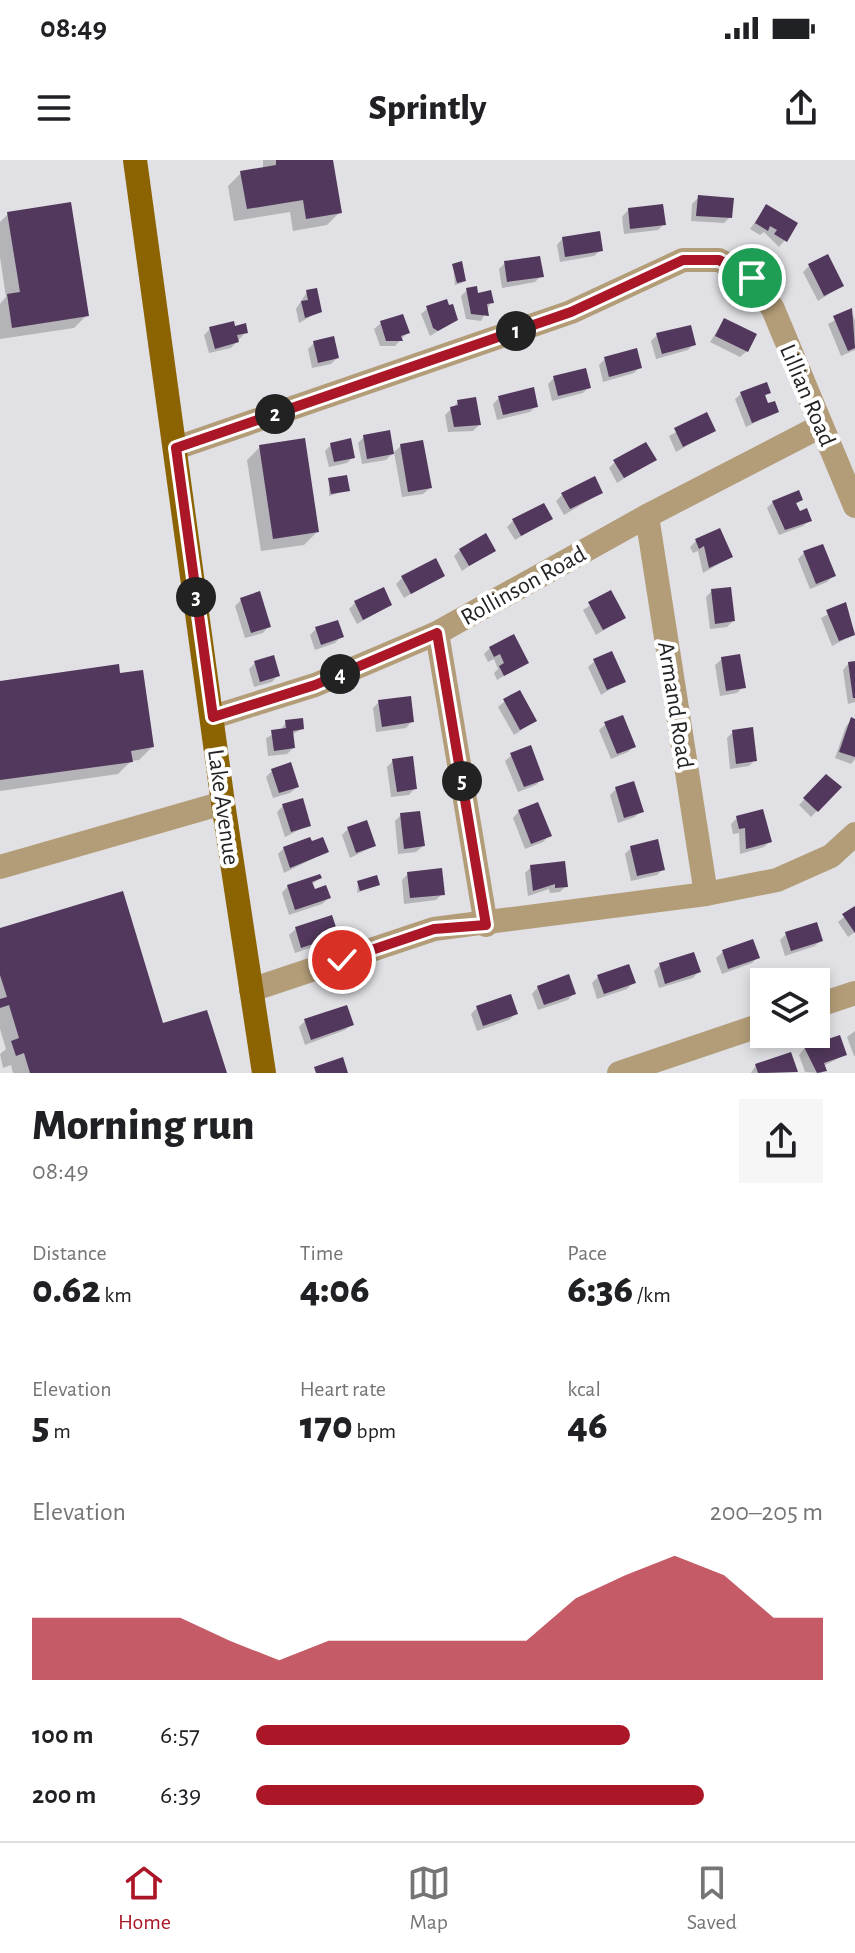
<!DOCTYPE html>
<meta charset="utf-8">
<style>
body{margin:0;font-family:"Alegreya Sans",sans-serif;background:#f6f6f6;color:#202124;height:100vh;display:flex;flex-direction:column;font-size:30px;white-space:nowrap}
*{box-sizing:border-box;margin:0}
p{font-size:26px;color:#757577}
.icon{flex:none;width:44px;height:44px;fill:none;stroke:currentColor;stroke-width:2;stroke-linecap:round;stroke-linejoin:round}
.map{position:relative;height:913px;overflow:hidden}
.sheet{display:flex;flex-direction:column;background:#fff;flex:1}
.sheet>*{flex:none}
.buttons{position:absolute;left:750px;top:808px;display:grid;gap:16px}
.buttons a{display:grid;place-items:center;width:80px;height:80px;border-radius:0px;background:#fff;box-shadow:0 4px 12px #0003;font-size:40px}
.pin{position:absolute;display:grid;place-items:center;width:68px;height:68px;color:#fff;margin:-34px;border:4px solid #fff;border-radius:50%;box-shadow:0 2px 8px #0007}
.km{position:absolute;width:40px;height:40px;margin:-20px;border-radius:50%;background:#222;color:#fff;font-size:22px;line-height:40px;text-align:center}
.round{display:grid;place-items:center;flex:none;width:84px;height:84px;border-radius:0px;background:#f6f6f6}
.overview{display:flex;align-items:center;justify-content:space-between;height:136px;padding:0 32px}
h1{font-size:44px;font-weight:800;line-height:60px}
.figures{display:grid;grid-template-columns:repeat(3,1fr);gap:12px;height:136px;padding:8px 32px}
.figures div{display:grid;align-content:center}
.figures b{font-size:40px;font-weight:800}
.figures small{font-size:22px;font-weight:400}
.figures p{font-size:22px}
.chart{height:224px;padding:16px 32px}
.chart p{display:flex;justify-content:space-between}
.chart svg{width:100%;height:144px;margin-top:8px;fill:#ac1727;opacity:.7}
ul{padding:0 32px;list-style:none;font-size:26px}
li{display:grid;grid-template-columns:128px 96px 1fr;align-items:center;height:60px}
li i{height:20px;border-radius:10px;background:#ac1727}
.status{display:flex;justify-content:space-between;align-items:center;height:56px;padding:0 40px;background:#fff;direction:ltr}
.status svg{height:22px;fill:currentColor}
header{display:flex;justify-content:space-between;align-items:center;height:104px;padding:0 32px;background:#fff;font-size:36px;font-weight:800}
.tab-bar{display:flex;justify-content:space-around;align-items:center;height:112px;border-top:2px solid #e0e0e0;background:#fff;font-size:22px;color:#757577}
.tab-bar a{display:grid;justify-items:center;gap:4px}
.tab-bar .selected{color:#ac1727}
.map>svg:first-child{display:block}
.shadow{fill:#0003}
.building{fill:#51385c}
.lines{fill:none;stroke-linecap:round;stroke-linejoin:round}
.minor{stroke:#b39d78;stroke-width:24}
.major{stroke:#8b6301;stroke-width:24}
.route-casing{stroke:#fff;stroke-width:16}
.route{stroke:#ac1727;stroke-width:10}
.labels{text-anchor:middle;stroke-width:8;stroke-linejoin:round;paint-order:stroke}
.street-label{font-size:24px;fill:#232224;stroke:#fff}
</style>
<div class="status"><b>08:49</b><svg viewBox="0 0 49 12"><path d="M0 12V9h3v3zM5 12V6h3v6zM10 12V3h3v9zM15 12V0h3v12zM26 1h20v11H26zM47 4h2v5h-2z"/></svg></div>
<header><svg class="icon" aria-label="menu" viewBox="0 0 24 24"><path d="M4 6h16M4 12h16M4 18h16"/></svg>Sprintly<svg class="icon" aria-label="share" viewBox="0 0 24 24"><path d="M12 15V3M7 8l5-5 5 5M5 13v7h14v-7"/></svg></header>
<div class="map">
<svg width="855" height="913" viewBox="0 0 855 913">
<rect width="100%" height="100%" fill="#e1e0e5"/>
<!-- shadow -->
<g class="shadow">
<path d="M263,0H331L340,52L327,65L293,71L290,52L234,61L228,26L241,13L263,9Z"/>
<path d="M698,38L730,57L724,63L691,61L692,44Z"/>
<path d="M766,46L785,80L779,87L764,72L760,75L750,69Z"/>
<path d="M628,50L664,64L658,70L624,74L622,57Z"/>
<path d="M8,54L87,155L74,168L0,179V144L6,137L0,97V62Z"/>
<path d="M563,78L601,90L594,96L560,102L557,85Z"/>
<path d="M505,103L541,116L535,122L502,128L499,109Z"/>
<path d="M453,105L464,121L462,123L455,125Z"/>
<path d="M809,106L842,126L818,141L803,112Z"/>
<path d="M467,130L491,142L481,161L466,159L461,136Z"/>
<path d="M307,132L320,151L299,163L296,149Z"/>
<path d="M428,148L456,160L430,176L421,154Z"/>
<path d="M851,151L855,160V190L841,196L828,164Z"/>
<path d="M724,160L747,191L740,197L710,182Z"/>
<path d="M381,163L407,173L395,186H380L374,169Z"/>
<path d="M234,168L246,172L231,188L209,193L204,175L210,169Z"/>
<path d="M657,175L694,184L688,190L656,199L651,181Z"/>
<path d="M314,183L337,198L331,204L312,208L308,189Z"/>
<path d="M605,199L640,207L634,213L603,222L599,205Z"/>
<path d="M554,218L589,227L583,233L552,241L548,224Z"/>
<path d="M769,232L764,237L767,246L777,252L746,267L735,239L742,233Z"/>
<path d="M499,238L536,246L530,252L497,260L493,244Z"/>
<path d="M458,242L479,265L473,271L448,272L445,255Z"/>
<path d="M707,255L714,270L676,292L669,276Z"/>
<path d="M364,277L392,294L386,300L362,304L358,283Z"/>
<path d="M331,285L353,297L347,303L329,307L325,291Z"/>
<path d="M401,286L430,328L423,334L402,337L394,292Z"/>
<path d="M260,287L317,372L304,385L261,391L247,300Z"/>
<path d="M655,299L617,323L609,308L615,302Z"/>
<path d="M329,320L348,330L329,336Z"/>
<path d="M601,333L564,355L556,341L562,335Z"/>
<path d="M801,339L795,345L799,354L810,360L803,366L779,375L767,348L773,342Z"/>
<path d="M550,359L515,380L507,367L513,361Z"/>
<path d="M696,381L731,397L703,413L698,391L693,393L690,387Z"/>
<path d="M460,390H493L462,411L454,396Z"/>
<path d="M804,393L833,416L827,422L810,429L798,399Z"/>
<path d="M443,415L404,438L396,424L402,418Z"/>
<path d="M712,431L733,461L727,467L710,469L706,437Z"/>
<path d="M610,433L623,458L596,475L583,450Z"/>
<path d="M241,440L269,466L263,473L245,478L235,446Z"/>
<path d="M355,443L390,445L357,464L349,449Z"/>
<path d="M845,445L855,474L832,486L821,458Z"/>
<path d="M316,469L341,477L335,483L315,490L310,475Z"/>
<path d="M490,488L527,502L497,520L494,513L498,509L494,499L488,502L484,494Z"/>
<path d="M722,499L743,527L737,533L720,536L715,505Z"/>
<path d="M595,501L623,521L601,535L588,507Z"/>
<path d="M255,503L278,515L272,522L254,527L249,509Z"/>
<path d="M849,503H855V542L848,544L843,510Z"/>
<path d="M119,515L152,587L139,600L131,601L118,614L0,631V523Z"/>
<path d="M505,541L535,561L514,575L498,547Z"/>
<path d="M379,542L412,561L406,568L376,572L373,548Z"/>
<path d="M852,560L855,561V599L851,604L835,598L846,566Z"/>
<path d="M286,562L302,569L291,575L293,588L287,594L268,596L266,578L280,571Z"/>
<path d="M606,564L634,586L628,592L611,599L599,570Z"/>
<path d="M733,572L755,600L749,606L730,609L727,578Z"/>
<path d="M512,595L542,619L536,625L518,632L505,601Z"/>
<path d="M393,601L415,628L409,635L391,637L387,607Z"/>
<path d="M272,611L297,627L290,633L273,638L266,617Z"/>
<path d="M826,617L839,627L811,657L799,645Z"/>
<path d="M616,629L641,651L635,657L618,663L610,635Z"/>
<path d="M283,646L309,665L285,677L277,652Z"/>
<path d="M519,651L549,676L543,682L525,689L513,658Z"/>
<path d="M401,655L423,686L416,692L398,694L395,661Z"/>
<path d="M737,658L770,681L764,687L740,694L739,673L733,674L731,664Z"/>
<path d="M348,669L374,686L350,698L342,675Z"/>
<path d="M284,688L326,692L284,713L278,694Z"/>
<path d="M631,688L663,709L657,715L631,721L625,694Z"/>
<path d="M531,707L566,726L560,732L550,733L549,729L528,736L525,713Z"/>
<path d="M408,714L442,734L436,740L404,744L402,720Z"/>
<path d="M320,718L311,725L314,731L329,738L322,744L289,755L282,733L288,726Z"/>
<path d="M358,723L377,725L357,733Z"/>
<path d="M855,748V772L848,777L838,762Z"/>
<path d="M334,767L324,774L325,779L319,785L295,793L289,775L296,769Z"/>
<path d="M0,771L162,866L224,913H13L11,905L3,908L0,894L6,889L0,869Z"/>
<path d="M786,774L821,780L815,786L785,796L780,780Z"/>
<path d="M752,782L758,797L752,803L722,814L716,798L723,792Z"/>
<path d="M660,805L699,811L693,818L659,828L654,811Z"/>
<path d="M598,817L634,822L627,829L597,839L592,823Z"/>
<path d="M538,827L574,833L568,840L538,850L532,834Z"/>
<path d="M477,848L515,854L509,860L477,871L471,854Z"/>
<path d="M305,861L352,864L345,870L305,885L299,867Z"/>
<path d="M855,871V896H854L847,877Z"/>
<path d="M805,888L845,895L823,906L822,913L805,912L799,895Z"/>
<path d="M756,905L796,912L751,913Z"/>
</g>
<!-- building -->
<g class="building">
<path d="M276,0H333L342,53L306,59L303,40L247,49L240,11L276,5Z"/>
<path d="M698,35L734,38L732,58L696,56Z"/>
<path d="M71,42L89,156L12,168L7,134L20,132L7,52Z"/>
<path d="M663,44L666,65L630,69L628,48Z"/>
<path d="M766,44L798,63L787,82L774,74L777,70L770,66L768,71L755,63Z"/>
<path d="M600,71L603,91L565,97L562,77Z"/>
<path d="M828,94L844,126L824,136L808,104Z"/>
<path d="M540,96L544,117L507,122L504,101Z"/>
<path d="M462,101L466,121L457,123L452,104Z"/>
<path d="M477,126L478,133L491,130L494,143L487,144L489,156L471,154L466,128Z"/>
<path d="M317,128L322,152L305,158L301,141L308,140L306,130Z"/>
<path d="M447,139L449,145L453,144L458,160L438,171L433,168L426,146Z"/>
<path d="M852,148L855,188L848,191L833,156Z"/>
<path d="M403,154L410,173L401,176L403,181H386L380,161Z"/>
<path d="M724,158L757,174L748,192L715,176Z"/>
<path d="M234,161L235,166L246,163L248,173L237,175L239,182L215,189L209,167Z"/>
<path d="M691,165L696,185L662,194L656,173Z"/>
<path d="M334,176L339,198L318,203L313,181Z"/>
<path d="M637,188L642,208L609,217L604,197Z"/>
<path d="M586,208L591,228L558,236L553,216Z"/>
<path d="M767,222L771,233L765,235L768,243L775,241L779,252L752,263L740,232Z"/>
<path d="M534,227L538,247L503,255L498,236Z"/>
<path d="M476,237L481,265L454,267L450,247L458,245L457,240Z"/>
<path d="M707,252L716,271L683,287L674,268Z"/>
<path d="M390,270L394,294L367,299L363,275Z"/>
<path d="M305,278L319,372L273,379L259,285Z"/>
<path d="M351,278L355,298L334,302L330,283Z"/>
<path d="M423,280L432,328L408,332L400,284Z"/>
<path d="M646,282L657,300L624,318L613,300Z"/>
<path d="M347,315L350,331L331,334L328,318Z"/>
<path d="M595,316L603,333L570,349L561,333Z"/>
<path d="M799,330L803,340L796,343L800,351L807,348L812,361L785,370L772,341Z"/>
<path d="M544,343L553,359L521,376L512,359Z"/>
<path d="M720,368L733,397L709,408L704,386L699,389L695,379Z"/>
<path d="M486,373L496,391L469,406L459,389Z"/>
<path d="M823,384L836,416L816,424L803,391Z"/>
<path d="M436,398L445,416L411,434L401,416Z"/>
<path d="M384,427L392,445L363,460L354,441Z"/>
<path d="M731,427L735,461L715,464L711,429Z"/>
<path d="M611,430L626,458L603,470L588,442Z"/>
<path d="M260,431L271,467L251,473L240,438Z"/>
<path d="M846,442L855,475L839,481L826,450Z"/>
<path d="M338,460L344,477L321,485L315,467Z"/>
<path d="M514,474L529,503L504,516L499,506L504,503L500,494L494,497L489,487Z"/>
<path d="M612,491L626,522L607,530L593,499Z"/>
<path d="M740,494L746,528L726,531L721,497Z"/>
<path d="M274,495L280,516L260,522L254,501Z"/>
<path d="M855,501V538H853L848,502Z"/>
<path d="M119,504L120,513L143,510L154,587L131,591L133,602L0,620V521Z"/>
<path d="M520,530L537,561L520,570L503,539Z"/>
<path d="M411,536L414,562L382,567L378,540Z"/>
<path d="M623,555L636,587L617,594L604,562Z"/>
<path d="M851,557L855,559V597L839,592Z"/>
<path d="M303,558L304,569L293,571L295,588L274,591L271,570L286,568L285,560Z"/>
<path d="M753,567L757,601L736,604L732,570Z"/>
<path d="M531,585L544,620L524,627L510,593Z"/>
<path d="M413,596L417,629L397,632L392,599Z"/>
<path d="M291,602L299,627L279,633L271,609Z"/>
<path d="M826,614L842,627L818,652L803,638Z"/>
<path d="M634,621L644,652L624,658L615,627Z"/>
<path d="M303,638L311,666L291,672L282,644Z"/>
<path d="M538,642L552,676L531,684L518,650Z"/>
<path d="M763,649L772,682L746,689L745,668L739,669L736,656Z"/>
<path d="M420,651L425,686L404,689L400,653Z"/>
<path d="M367,660L376,686L356,693L347,667Z"/>
<path d="M310,677L312,681L323,677L329,692L290,708L283,687Z"/>
<path d="M658,679L665,710L637,716L630,686Z"/>
<path d="M565,701L568,727L555,728V724L533,731L530,705Z"/>
<path d="M442,708L445,735L410,738L407,712Z"/>
<path d="M320,714L322,718L312,722L315,729L326,725L331,738L295,750L287,725Z"/>
<path d="M377,715L380,725L360,731L357,721Z"/>
<path d="M123,731L163,863L207,850L227,913H30L24,893L16,896L11,881L19,878L9,845L0,848V839L7,837L0,815V768Z"/>
<path d="M855,746V773L842,754Z"/>
<path d="M332,755L336,767L325,771L328,779L301,788L295,767Z"/>
<path d="M817,762L823,781L791,791L785,772Z"/>
<path d="M753,779L760,798L728,809L722,790Z"/>
<path d="M694,792L701,812L665,824L659,803Z"/>
<path d="M629,804L636,823L604,834L597,815Z"/>
<path d="M569,814L576,834L544,845L537,826Z"/>
<path d="M511,834L518,854L483,866L476,846Z"/>
<path d="M347,845L354,865L311,880L304,859Z"/>
<path d="M840,875L847,895L824,903L827,911L817,913L804,887Z"/>
<path d="M791,892L798,912L758,913L755,904Z"/>
<path d="M343,897L348,913H316L314,907Z"/>
</g>
<g class="lines">
<!-- minor -->
<g class="minor">
<path d="M176,288L571,152L683,100H719L752,118L773,149L855,346"/>
<path d="M647,356L706,734"/>
<path d="M437,473L486,765"/>
<path d="M213,557L315,525L437,473L647,356L821,266"/>
<path d="M0,707L223,643"/>
<path d="M251,830L434,769L706,734L777,720L831,696L855,674"/>
<path d="M816,846L855,833"/>
<path d="M619,913L764,864"/>
</g>
<!-- major -->
<path class="major" d="M135,0L223,643L264,913"/>
</g>
<g class="lines">
<!-- route casing -->
<g class="route-casing">
<path id="route" d="M342,800L434,769L486,765L437,473L315,525L213,557L176,288L571,152L683,100H719L752,118"/>
</g>
<!-- route -->
<use href="#route" class="route"/>
</g>
<g class="labels">
<!-- street labels -->
<g class="street-label">
<text transform="translate(808 235) rotate(67)" y="8">Lillian Road</text>
<text transform="translate(523 425) rotate(-29)" y="8">Rollinson Road</text>
<text transform="translate(676 545) rotate(81)" y="8">Armand Road</text>
<text transform="translate(224 647) rotate(82)" y="8">Lake Avenue</text>
</g>
</g>
</svg>
<div class="buttons">
<a><svg class="icon" aria-label="layers" viewBox="0 0 24 24"><path d="M12 4l9 5-9 5-9-5zM3 14l9 5 9-5"/></svg></a>
</div>
<div class="pin" style="left:752px;top:118px;background:#1e9e55"><svg class="icon" aria-label="arrive" viewBox="0 0 24 24"><path d="M6 21V4h12l-3 4 3 4H6"/></svg></div>
<div class="pin" style="left:342px;top:800px;background:#d93025"><svg class="icon" aria-label="check" viewBox="0 0 24 24"><path d="M5 12l5 5 9-10"/></svg></div>
<b class="km" style="left:516px;top:171px">1</b>
<b class="km" style="left:275px;top:254px">2</b>
<b class="km" style="left:196px;top:437px">3</b>
<b class="km" style="left:340px;top:514px">4</b>
<b class="km" style="left:462px;top:621px">5</b>
</div>
<section class="sheet">
<div class="overview"><div><h1>Morning run</h1><p>08:49</p></div><a class="round"><svg class="icon" aria-label="share" viewBox="0 0 24 24"><path d="M12 15V3M7 8l5-5 5 5M5 13v7h14v-7"/></svg></a></div>
<div class="figures">
<div><p>Distance</p><b>0.62<small> km</small></b></div>
<div><p>Time</p><b>4:06</b></div>
<div><p>Pace</p><b>6:36<small> /km</small></b></div>
</div>
<div class="figures">
<div><p>Elevation</p><b>5<small> m</small></b></div>
<div><p>Heart rate</p><b>170<small> bpm</small></b></div>
<div><p>kcal</p><b>46</b></div>
</div>
<div class="chart"><p><span>Elevation</span>200–205 m</p>
<svg viewBox="0 0 160 44" preserveAspectRatio="none"><path d="M0 44V25L10 25L20 25L30 25L40 32L50 38L60 32L70 32L80 32L90 32L100 32L110 19L120 12L130 6L140 12L150 25L160 25V44z"/></svg>
</div>
<ul>
<li><b>100 m</b>6:57<i style="width:66%"></i></li>
<li><b>200 m</b>6:39<i style="width:79%"></i></li>
</ul>
</section>
<nav class="tab-bar">
<a class="selected"><svg class="icon" aria-label="home" viewBox="0 0 24 24"><path d="M3 11l9-7 9 7M6 9v11h12V9"/></svg>Home</a>
<a><svg class="icon" aria-label="map" viewBox="0 0 24 24"><path d="M3 6l6-2 6 2 6-2v14l-6 2-6-2-6 2zM9 4v14M15 6v14"/></svg>Map</a>
<a><svg class="icon" aria-label="saved" viewBox="0 0 24 24"><path d="M7 4h10v16l-5-4-5 4z"/></svg>Saved</a>
</nav>
